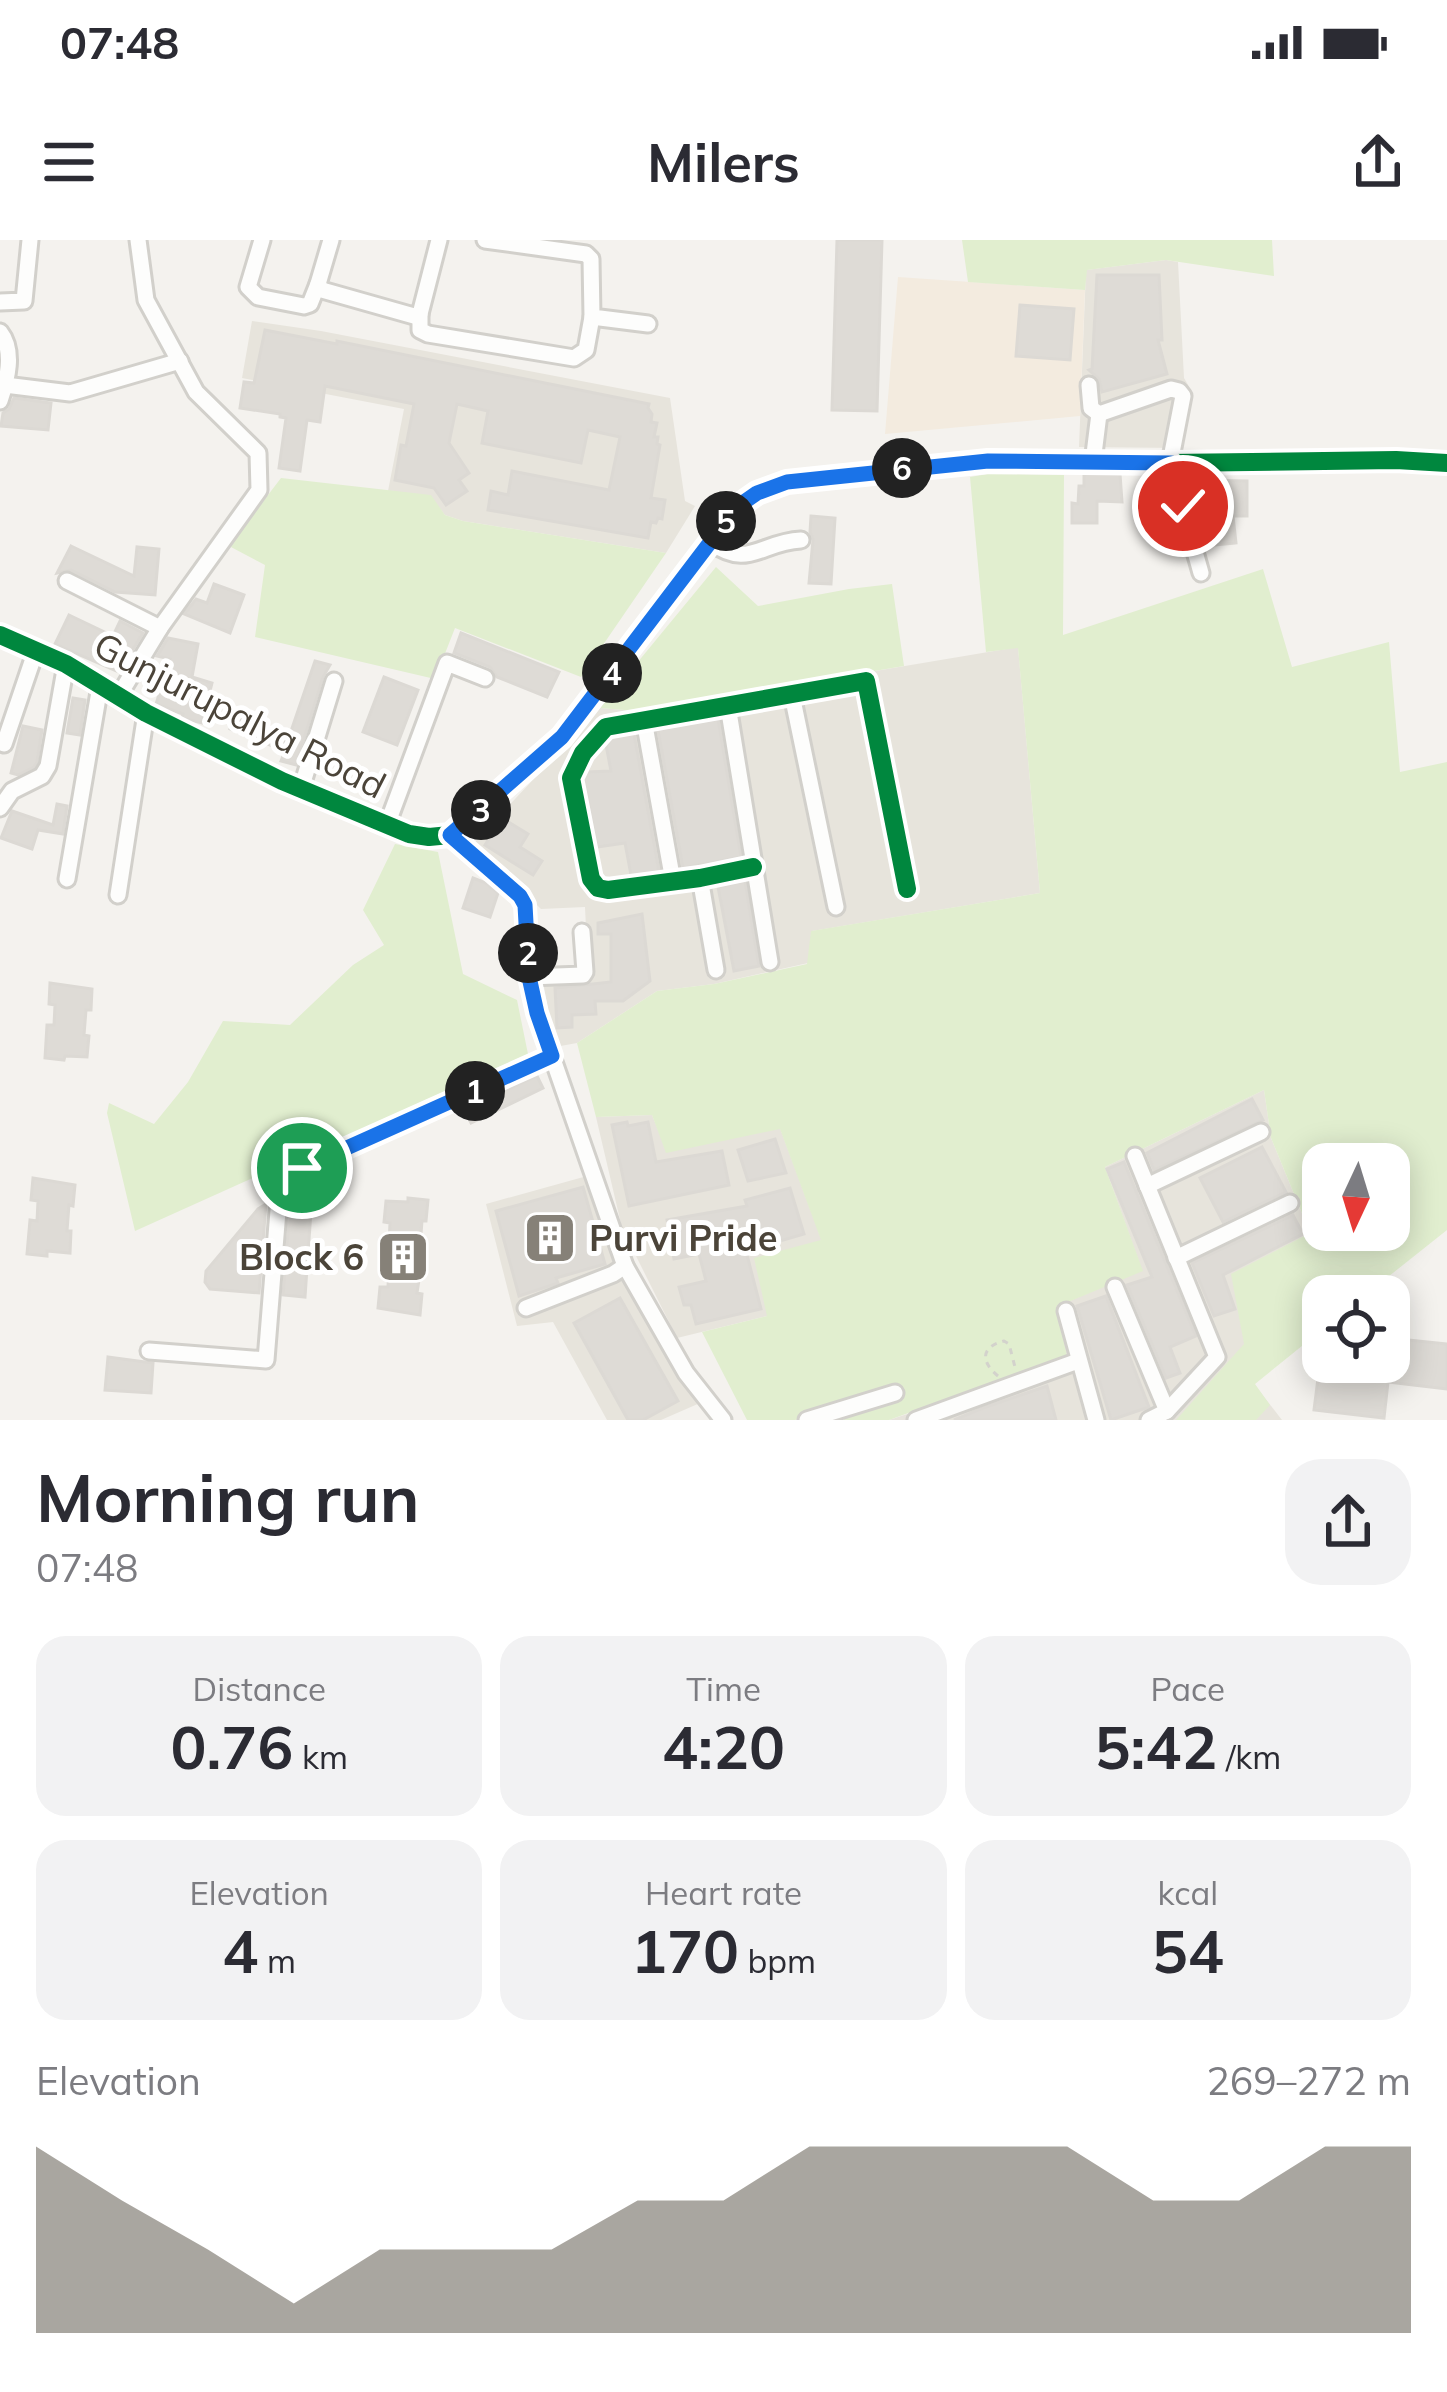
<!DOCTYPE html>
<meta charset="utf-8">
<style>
body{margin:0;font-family:Mulish,sans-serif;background:#f2f2f3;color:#2b2b33;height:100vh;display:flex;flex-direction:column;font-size:45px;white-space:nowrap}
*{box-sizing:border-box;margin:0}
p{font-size:39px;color:#7c7c81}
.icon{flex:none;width:66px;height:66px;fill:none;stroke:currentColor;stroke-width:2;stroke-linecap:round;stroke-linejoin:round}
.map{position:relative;height:1180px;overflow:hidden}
.side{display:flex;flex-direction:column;background:#fff;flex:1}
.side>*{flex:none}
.needle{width:78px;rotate:184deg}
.controls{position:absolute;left:1302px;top:903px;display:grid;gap:24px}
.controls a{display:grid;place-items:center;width:108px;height:108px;border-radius:24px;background:#fff;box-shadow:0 6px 30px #0003;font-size:60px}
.pin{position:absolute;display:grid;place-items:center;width:102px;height:102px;color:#fff;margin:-51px;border:6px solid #fff;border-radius:50%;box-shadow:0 3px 12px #0007}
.km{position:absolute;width:60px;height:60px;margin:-30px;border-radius:50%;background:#222;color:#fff;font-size:33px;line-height:60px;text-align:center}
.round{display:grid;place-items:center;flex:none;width:126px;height:126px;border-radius:36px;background:#f2f2f3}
.overview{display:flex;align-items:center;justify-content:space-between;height:204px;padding:0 36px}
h1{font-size:66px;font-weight:700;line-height:90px}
.stats{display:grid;grid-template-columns:repeat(3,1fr);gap:18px;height:204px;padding:12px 36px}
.stats div{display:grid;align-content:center;border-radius:30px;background:#f2f2f3;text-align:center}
.stats b{font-size:60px;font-weight:700}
.stats small{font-size:33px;font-weight:400}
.stats p{font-size:33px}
.chart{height:336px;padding:24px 36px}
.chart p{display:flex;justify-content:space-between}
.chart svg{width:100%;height:216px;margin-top:12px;fill:#868178;opacity:.7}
.status{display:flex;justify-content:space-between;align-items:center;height:84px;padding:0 60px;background:#fff;direction:ltr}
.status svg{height:33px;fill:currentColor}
header{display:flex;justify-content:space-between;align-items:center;height:156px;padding:0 36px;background:#fff;font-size:54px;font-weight:700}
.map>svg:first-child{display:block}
.residential{fill:#e7e4dc}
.commercial{fill:#f3ebdf}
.green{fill:#e1eecf;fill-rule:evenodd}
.building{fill:#dedbd6;stroke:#dcd9d4;stroke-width:3}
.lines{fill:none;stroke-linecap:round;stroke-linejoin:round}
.minor-casing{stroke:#d2d0cb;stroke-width:21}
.path{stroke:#d3d2cc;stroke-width:3;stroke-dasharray:6 6;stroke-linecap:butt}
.minor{stroke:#fdfdfc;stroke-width:15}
.cycleway-casing{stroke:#fff;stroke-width:26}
.cycleway{stroke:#00873e;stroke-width:18}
.route-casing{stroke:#fff;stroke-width:24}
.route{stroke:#1a73e8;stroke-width:15}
.labels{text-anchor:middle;stroke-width:10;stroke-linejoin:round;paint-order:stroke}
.street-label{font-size:36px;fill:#4b4439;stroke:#fff}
.poi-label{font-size:36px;font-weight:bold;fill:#4b4439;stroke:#fff;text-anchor:start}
</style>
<div class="status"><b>07:48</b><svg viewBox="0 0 49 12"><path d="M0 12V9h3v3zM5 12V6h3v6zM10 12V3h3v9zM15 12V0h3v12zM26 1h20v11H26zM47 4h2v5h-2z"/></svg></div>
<header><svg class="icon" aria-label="menu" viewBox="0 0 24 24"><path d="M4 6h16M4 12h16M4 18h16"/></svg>Milers<svg class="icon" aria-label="share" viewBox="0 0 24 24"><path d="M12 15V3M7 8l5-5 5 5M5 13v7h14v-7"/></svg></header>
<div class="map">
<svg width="1447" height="1180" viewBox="0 0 1447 1180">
<rect width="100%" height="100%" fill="#f4f2ee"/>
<!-- residential -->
<g class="residential">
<path d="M1166,20L1178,22L1184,138L1191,150L1180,208L1079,207L1086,30Z"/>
<path d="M252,81L321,91L670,158L685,261L695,266L666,313L463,281L445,275L430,256L388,251L404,169L242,138Z"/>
<path d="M1018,407L1040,653L812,691L808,723L714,744L657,751L577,803L555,807L541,731L588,730L585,667L541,669L474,603L600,468L637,471Z"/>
<path d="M1264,850L1271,898L1310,993L1254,1144L1282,1180H889L953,1159L946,1114L1142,1030L1105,927Z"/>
<path d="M652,875L667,912L780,888L822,1001L767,1076L677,1098L622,988L596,877Z"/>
<path d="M587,936L624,1038L700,1163L661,1180H607L553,1082L517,1086L486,964Z"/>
</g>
<!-- commercial -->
<path class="commercial" d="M898,37L1085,50L1080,176L885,194Z"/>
<!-- green -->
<g class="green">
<path d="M962,0H1272L1274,36L1166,20L1087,30L1085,50L968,42Z"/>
<path d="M988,234L1064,235L1063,395L1263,329L1292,427L1389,402L1400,532L1447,522V990L1364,1056H1323V1089L1255,1144L1270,1165L1256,1180H1176L1244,1104L1231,1034L1310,993L1271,898L1264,850L1105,927L1143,1031L1056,1067L1067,1116L889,1180H844L840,1167L795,1180H747L702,1092L767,1076L754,1018L821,1000L780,889L666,913L652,875L596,877L577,803L657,751L714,744L807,724L811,691L1040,653L1018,408L986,412L970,237ZM1323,924H1389V990H1323Z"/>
<path d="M281,238L431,255L445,275L463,281L666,313L581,437L455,388L435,439L255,397L265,325L229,306Z"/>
<path d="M716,327L758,366L849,349L892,344L904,426L637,471L600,468Z"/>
<path d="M395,604L438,612L463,734L517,760L528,814L135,991L107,873L109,863L154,884L188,842L223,781L290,785L353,725L384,705L363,670Z"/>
</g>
<!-- building -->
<g class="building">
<path d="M837,0H882L877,171L832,170Z"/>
<path d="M1097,35H1159L1162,100H1158L1167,134L1102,152L1099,139L1089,130L1092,129Z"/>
<path d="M1020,65L1074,69L1070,120L1016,116Z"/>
<path d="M265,90L337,104V101L649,164L648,168L652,174L651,182L657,183L654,197H658L657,204L660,205L651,258L665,260L662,279L658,278L656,283L651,282L648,298L488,270L491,251L508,255L512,231L609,250L620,197L588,190L581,223L482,203L488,171L457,164L449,203L469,233L459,240L467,251L446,265L434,248L395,240L401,205L406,206L414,164L325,146L320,182L307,180L300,231L279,228L286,178L280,177V174L240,168L244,142L254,143Z"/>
<path d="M14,158L51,163L48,190L1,186L3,173L9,169Z"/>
<path d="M1084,234H1120L1122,262L1097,261V283H1072V263L1078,264L1079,246H1084Z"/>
<path d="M1190,240L1247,241V276H1233L1236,303L1206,306L1190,251Z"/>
<path d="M811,276L835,278L831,344L809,343L813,300L810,292Z"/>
<path d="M71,306L134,336L137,307L159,309L155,355L115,352L71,330L57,333Z"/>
<path d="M214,344L244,355L230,393L184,374L196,359L207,363Z"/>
<path d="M69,375L113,396L120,381L143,393L119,432L55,404Z"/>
<path d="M461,393L559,432L547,457L497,437L490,427L454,413Z"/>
<path d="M168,398L198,404L192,437L212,443L202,483L182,478L183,474L156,464L170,419L157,416Z"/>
<path d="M315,421L330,425L323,437L296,525L281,521L285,511L230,489L235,476L289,497Z"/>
<path d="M384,437L418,450L397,505L363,492Z"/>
<path d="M73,458L85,460L80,495L67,493Z"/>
<path d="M718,479L741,617L683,628L658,490Z"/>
<path d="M23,486L42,490L37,522L34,527L18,535L11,533Z"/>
<path d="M634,494L659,631L631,635L625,603L597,607L584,540L587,532L611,531L606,505L612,498Z"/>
<path d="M57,564L67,566L63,594L38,590L32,609L1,598L12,571L53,585Z"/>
<path d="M502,578L528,594L520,607L542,621L533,635L485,605Z"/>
<path d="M473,638L486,643L498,653L490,677L463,668Z"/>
<path d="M745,641L759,726L734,731L718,647Z"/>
<path d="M642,674L650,741L623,761H595L596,774L572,775V787L557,788L555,748L611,742V694H598V683Z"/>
<path d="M50,743L92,749L91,770H86L84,795L89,796L87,817L65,816L64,820L45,818L47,785H54L55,765L49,764Z"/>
<path d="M537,836L543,848L471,883L464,869Z"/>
<path d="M1252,859L1263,880L1154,930L1147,913Z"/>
<path d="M627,882L628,886L648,882L656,922L722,911L729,945L629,966L612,885Z"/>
<path d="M775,899L786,933L748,941L738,910Z"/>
<path d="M1262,907L1286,952L1223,982L1200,938Z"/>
<path d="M1124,922L1196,1096L1170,1107L1180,1133L1166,1138L1127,1045L1152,1037L1107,929Z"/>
<path d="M33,938L75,945L73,966L69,965L67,991H71L70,1013L47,1011V1016L27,1014L30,980L37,981L38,961L31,960Z"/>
<path d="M583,947L605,1024L556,1038L558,1043L519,1056L496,971Z"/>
<path d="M790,948L804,994L746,1011L761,1069L696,1084L691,1065H684L679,1047L706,1041L699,1014L674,1019L667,980L747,966L745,960Z"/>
<path d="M291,954L299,957L311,971L305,1057L283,1055Z"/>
<path d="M408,958L428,960L426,981H422L420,1007H424L417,1053L422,1054L420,1075L378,1068L380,1047H388L389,1026L381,1025L383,1004H389L390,983L384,982L386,961L408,962Z"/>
<path d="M266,964L259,1053L210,1049L205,1042L206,1031L258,969Z"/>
<path d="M1293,975L1303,994L1223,1035L1235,1069L1214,1076L1192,1023Z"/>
<path d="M1106,1056L1149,1167L1111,1180L1077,1066Z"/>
<path d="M620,1058L678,1161L643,1180H628L574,1083Z"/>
<path d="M1389,1098L1447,1104V1149L1388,1142L1384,1178L1314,1170L1320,1123L1366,1129V1122H1389Z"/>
<path d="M108,1117L153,1123L151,1153L105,1150Z"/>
<path d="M1047,1146L1056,1180H954L983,1168Z"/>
</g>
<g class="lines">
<!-- minor casing -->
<g class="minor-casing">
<g id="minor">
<path d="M262,0L248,47L258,57L304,66L310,64L318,44"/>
<path d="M331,0L318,44L322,50L414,76L420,74L439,0"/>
<path d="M485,0L586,14L591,19L592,77L648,84"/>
<path d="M0,62L24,61L30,0"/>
<path d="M420,74V90L428,94L574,118L586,110L592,77"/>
<path d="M0,92C15,111 7,140 0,161"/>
<path d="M5,145L70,153L180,121"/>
<path d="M1089,145L1091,168L1099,174L1093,222"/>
<path d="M1099,174L1171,149L1179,151L1183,156L1170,223L1201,333"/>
<path d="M710,302C749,330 760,302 801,300"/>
<path d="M67,341L160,388"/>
<path d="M0,395L66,424L146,473L282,541L409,594L429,597L450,595L562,497L737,267L757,253L787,242L988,221L1170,223L1396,220L1447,223"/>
<path d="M792,455L836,667"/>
<path d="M118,457L160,388L259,250L258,213L196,152L146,60L138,0"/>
<path d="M728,466L770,722"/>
<path d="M644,480L673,641"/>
<path d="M4,504L36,410"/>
<path d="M301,549L334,441"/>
<path d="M0,568L12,551L42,536L48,526L66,424"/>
<path d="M387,585L447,423L485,438"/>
<path d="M450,595L520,656L525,665L529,737L537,773L625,1026L686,1133L723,1180"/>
<path d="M753,627L700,638L608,650L598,648L591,639L571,538L583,513L606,487L866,441L907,649"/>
<path d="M700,638L716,730"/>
<path d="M67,639L100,446"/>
<path d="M118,655L146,473"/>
<path d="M529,737L583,735L585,732L582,692"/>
<path d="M1135,916L1217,1117L1167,1171L1149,1180"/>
<path d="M1147,946L1261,892"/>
<path d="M1176,1018L1290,963"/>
<path d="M1115,1047L1167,1171"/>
<path d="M526,1068L613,1034L625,1026"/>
<path d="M1066,1071L1096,1180"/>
<path d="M149,1111L266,1120L280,946L284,937L552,816"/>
<path d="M807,1180L895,1153"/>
<path d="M916,1180L1078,1121"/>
</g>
</g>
<!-- path -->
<path class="path" d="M998,1136C981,1122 980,1107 1004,1101L1009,1104L1015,1127"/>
<!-- minor -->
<use href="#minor" class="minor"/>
<!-- cycleway casing -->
<g class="cycleway-casing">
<g id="cycleway">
<path d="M0,395L66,424L146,473L282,541L409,594L429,597L450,595L562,497L737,267L757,253L787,242L988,221L1170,223L1396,220L1447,223"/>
<path d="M753,627L700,638L608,650L598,648L591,639L571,538L583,513L606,487L866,441L907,649"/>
</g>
</g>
<!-- cycleway -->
<use href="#cycleway" class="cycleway"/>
</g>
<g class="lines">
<!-- route casing -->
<g class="route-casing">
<path id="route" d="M302,928L552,816L537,773L529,737L525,665L520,656L450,595L562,497L737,267L757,253L787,242L988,221L1171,223L1183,266"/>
</g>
<!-- route -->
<use href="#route" class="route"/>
</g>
<!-- icons -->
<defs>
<g id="building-square" transform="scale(2.7)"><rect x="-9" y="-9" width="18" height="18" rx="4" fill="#868178" stroke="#fff"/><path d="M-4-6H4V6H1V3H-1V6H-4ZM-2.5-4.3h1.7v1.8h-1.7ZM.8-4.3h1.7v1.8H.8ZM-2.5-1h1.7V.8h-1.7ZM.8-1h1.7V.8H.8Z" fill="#fff"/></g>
</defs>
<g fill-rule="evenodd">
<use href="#building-square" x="550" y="998"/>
<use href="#building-square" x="403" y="1017"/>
</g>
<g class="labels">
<!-- street labels -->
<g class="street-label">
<text transform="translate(240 475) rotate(27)" y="13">Gunjurupalya Road</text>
</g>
<!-- poi labels -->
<g class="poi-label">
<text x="589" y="1011">Purvi Pride</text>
<text x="364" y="1030" text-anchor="end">Block 6</text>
</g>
</g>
</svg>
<div class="controls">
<a><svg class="needle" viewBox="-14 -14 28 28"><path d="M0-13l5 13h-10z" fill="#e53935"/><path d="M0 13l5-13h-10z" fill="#7c7c81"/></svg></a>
<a><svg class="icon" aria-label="locate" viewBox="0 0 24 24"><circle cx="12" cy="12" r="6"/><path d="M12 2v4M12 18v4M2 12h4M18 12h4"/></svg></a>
</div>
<div class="pin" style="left:302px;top:928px;background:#1e9e55"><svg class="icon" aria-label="arrive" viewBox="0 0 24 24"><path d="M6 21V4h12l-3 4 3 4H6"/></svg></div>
<div class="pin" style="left:1183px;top:266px;background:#d93025"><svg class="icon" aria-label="check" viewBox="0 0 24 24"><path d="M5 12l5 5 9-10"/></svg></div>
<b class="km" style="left:475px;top:851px">1</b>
<b class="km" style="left:528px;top:713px">2</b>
<b class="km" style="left:481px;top:570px">3</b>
<b class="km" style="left:612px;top:433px">4</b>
<b class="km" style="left:726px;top:281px">5</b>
<b class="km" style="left:902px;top:228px">6</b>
</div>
<section class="side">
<div class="overview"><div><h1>Morning run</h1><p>07:48</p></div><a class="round"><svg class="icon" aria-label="share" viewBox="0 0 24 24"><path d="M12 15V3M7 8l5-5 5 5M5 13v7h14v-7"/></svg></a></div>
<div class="stats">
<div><p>Distance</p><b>0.76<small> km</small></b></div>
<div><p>Time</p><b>4:20</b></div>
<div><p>Pace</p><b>5:42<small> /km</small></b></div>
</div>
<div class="stats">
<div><p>Elevation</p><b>4<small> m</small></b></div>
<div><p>Heart rate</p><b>170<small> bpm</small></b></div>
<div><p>kcal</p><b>54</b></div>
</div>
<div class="chart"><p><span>Elevation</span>269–272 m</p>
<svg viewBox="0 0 160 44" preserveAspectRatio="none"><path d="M0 44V6L10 17L20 27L30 38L40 27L50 27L60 27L70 17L80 17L90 6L100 6L110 6L120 6L130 17L140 17L150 6L160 6V44z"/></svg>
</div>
</section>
